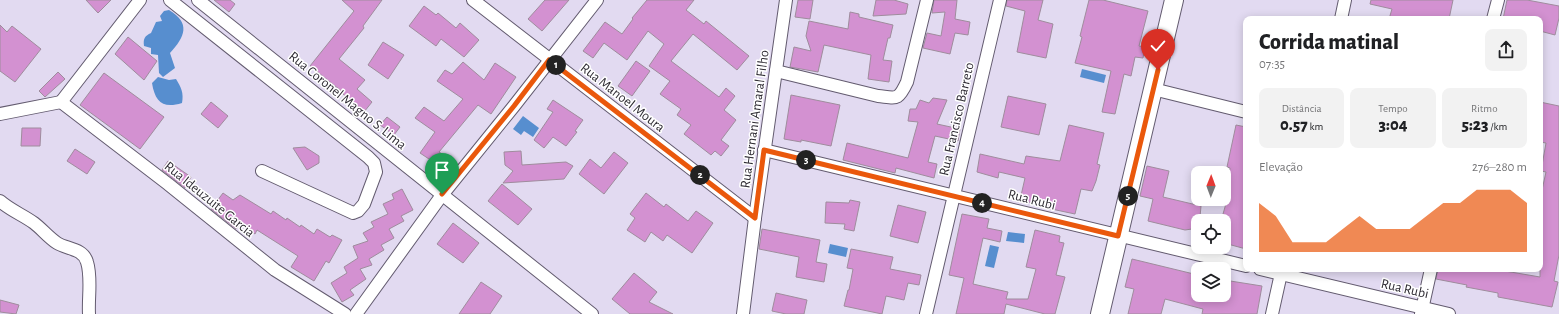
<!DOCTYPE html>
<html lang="pt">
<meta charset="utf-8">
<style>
body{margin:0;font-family:"Alegreya Sans",sans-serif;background:#f2f2f2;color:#202124;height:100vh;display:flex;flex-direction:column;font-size:15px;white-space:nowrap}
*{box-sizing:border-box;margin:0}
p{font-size:13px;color:#757577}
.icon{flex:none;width:22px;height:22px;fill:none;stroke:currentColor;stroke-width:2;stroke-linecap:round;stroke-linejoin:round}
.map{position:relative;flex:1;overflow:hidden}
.panel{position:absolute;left:1243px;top:16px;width:300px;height:256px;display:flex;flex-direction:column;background:#fff;border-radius:8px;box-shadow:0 2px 10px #0003}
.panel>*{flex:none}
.needle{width:26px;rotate:1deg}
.controls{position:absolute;left:1191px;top:166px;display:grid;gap:8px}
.controls a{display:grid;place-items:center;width:40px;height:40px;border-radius:8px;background:#fff;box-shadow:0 2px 10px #0003;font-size:20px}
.pin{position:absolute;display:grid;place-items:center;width:34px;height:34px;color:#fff;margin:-41px -17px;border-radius:50% 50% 50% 0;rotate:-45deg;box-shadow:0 0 4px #0007}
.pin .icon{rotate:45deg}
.km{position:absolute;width:20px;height:20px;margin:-10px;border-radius:50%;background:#222;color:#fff;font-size:11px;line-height:20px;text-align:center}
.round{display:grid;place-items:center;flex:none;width:42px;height:42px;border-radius:8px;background:#f2f2f2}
.headline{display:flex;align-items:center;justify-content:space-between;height:68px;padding:0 16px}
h1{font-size:22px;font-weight:800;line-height:30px}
.metrics{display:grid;grid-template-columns:repeat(3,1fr);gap:6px;height:68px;padding:4px 16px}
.metrics div{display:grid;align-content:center;border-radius:8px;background:#f2f2f2;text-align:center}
.metrics b{font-size:17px;font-weight:800}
.metrics small{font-size:11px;font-weight:400}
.metrics p{font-size:11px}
.chart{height:112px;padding:8px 16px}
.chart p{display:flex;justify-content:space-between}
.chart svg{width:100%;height:72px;margin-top:4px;fill:#ea580c;opacity:.7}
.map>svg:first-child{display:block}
.water{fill:#578ecf}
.building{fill:#d391d1;stroke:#9f8c9d}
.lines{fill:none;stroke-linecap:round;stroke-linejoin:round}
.street-casing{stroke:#635b6f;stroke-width:14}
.secondary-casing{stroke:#635b6f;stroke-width:20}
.street{stroke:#fff;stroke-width:12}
.secondary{stroke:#fff;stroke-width:18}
.route-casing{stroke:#fff;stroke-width:8}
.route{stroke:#ea580c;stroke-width:5}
.labels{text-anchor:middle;stroke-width:3;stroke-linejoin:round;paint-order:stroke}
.street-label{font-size:14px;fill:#2e2b33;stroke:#fff}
</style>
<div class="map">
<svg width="1559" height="314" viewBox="0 0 1559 314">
<rect width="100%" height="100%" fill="#e2daf1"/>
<!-- water -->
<g class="water">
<path d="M169,10C191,23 185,37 170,53L175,68L163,77L159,73L158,55L151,54V48L144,46C143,38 145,36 151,33L156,22L162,21L160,16L164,11Z"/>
<path d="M1082,69L1106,75L1104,83L1080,77Z"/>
<path d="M158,77L169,80L176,79C181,87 184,93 182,103C163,109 155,102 152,83Z"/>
<path d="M523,116L539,128L533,137L524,131L521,135L513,129Z"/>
<path d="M1008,232L1025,234L1024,243L1006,241Z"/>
<path d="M830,244L848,248L846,257L828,253Z"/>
<path d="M990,245L999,247L994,268L985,266Z"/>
</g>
<!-- building -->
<g class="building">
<path d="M86,0H111L98,13Z"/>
<path d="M214,0H230L235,4L229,12Z"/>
<path d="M342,0H382L363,26L364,28L339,59L365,80L357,89L372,102L364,112L343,94L344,93L310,66L354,11Z"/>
<path d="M545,0H569L542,31L528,19Z"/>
<path d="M647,0H694L686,10L704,24L706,21L749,56L737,70L693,34L671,61L719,97L726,88L735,96L724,110L736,120L721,140L729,146L721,156L715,151L711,155L684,134L691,125L677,115L681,109L660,94L670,81L649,66L664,44L648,31L627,60L604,43L593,58L583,51L605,22L622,34L633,19L632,18Z"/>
<path d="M798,0H813L810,19L795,17Z"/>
<path d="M876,0H894L908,4L906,14L873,16Z"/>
<path d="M934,0H957L955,19L970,22L968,35L955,33L950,54L923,48L927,33L941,36L945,12L932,13Z"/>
<path d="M1007,0H1043L1038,20L1053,24L1046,58L1017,52L1025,11L1006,6Z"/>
<path d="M1089,0H1103L1148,11L1139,46L1145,47L1143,58L1135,57L1131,76L1124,74L1115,114L1102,112L1111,71L1075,63L1082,37L1080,36Z"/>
<path d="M1371,0H1453L1449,19H1389L1392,9L1370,4Z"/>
<path d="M1507,0H1527L1559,6V18L1555,35L1540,31V19H1503Z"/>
<path d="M424,6L436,15L438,13L456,28L460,23L479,40L464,57L441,39L436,46L409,26Z"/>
<path d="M850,12L859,14V17L893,25L890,38H888L883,60L892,61L889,82L868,79L871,55L824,45L818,72L790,67L794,47L811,51L806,36L809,21L848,29Z"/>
<path d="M0,25L7,32L12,26L41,49L15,82L0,71Z"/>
<path d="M128,37L157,61L144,80L115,54Z"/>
<path d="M383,42L404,55L388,79L368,65Z"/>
<path d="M636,61L650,71L632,96L618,86Z"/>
<path d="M463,62L484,80L495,63L516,77L491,114L478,105L439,152L442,154L435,163L420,153L435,132L415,118L424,107L444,121L463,99L437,81L445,70L452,74Z"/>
<path d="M58,72L65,79L45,97L39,91Z"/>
<path d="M104,73L164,117L140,149L80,105Z"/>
<path d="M791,95L840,105L831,146L801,140V142L784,139Z"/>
<path d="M1008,96L1046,104L1039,135L1001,127Z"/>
<path d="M933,98L947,100L937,124L960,129L958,141L935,136L928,162L937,164L934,178L896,168L895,173L843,160L847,143L908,158L918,122L908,121L910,109H916L920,100L929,103Z"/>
<path d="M553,100L583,120L575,131L577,132L566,146L553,137L544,148L534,140L553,112L547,109Z"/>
<path d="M211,102L228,116L218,128L201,114Z"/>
<path d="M1540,102L1559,106V255L1554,281L1558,282L1552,307L1498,297V293L1466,287L1467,285L1436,279L1438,269H1493L1540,277V199L1546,172L1541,171L1546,143L1540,142Z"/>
<path d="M387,117L400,127L394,135L380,125Z"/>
<path d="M1069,125L1104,133L1097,164L1100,165L1096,181L1092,191L1081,189L1075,214L1042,207V205L1020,200L1025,178L999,172L998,178L977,172L980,154L1024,164L1026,156L1060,161Z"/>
<path d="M1236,125L1246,127V249L1224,243V221H1221L1227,200H1224L1230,168L1227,167Z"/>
<path d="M22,128H41L40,146H21Z"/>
<path d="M305,147L319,156V163L307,170L293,148Z"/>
<path d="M75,149L95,162L87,174L67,161Z"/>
<path d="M521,151L522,165L566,162L573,166L564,179L503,183L513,171L505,165L504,152Z"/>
<path d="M614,152L628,163L604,194L579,174L590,159L601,168Z"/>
<path d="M168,161L191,177L185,188L162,170Z"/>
<path d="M1147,166L1169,171L1163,197L1201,206L1200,217L1194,216L1192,229L1185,230L1148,221L1153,199L1140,196Z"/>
<path d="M502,184L532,209L518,225L488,201Z"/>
<path d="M402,189L413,210L401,216L404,221L389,229L394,238L381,245L384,250L369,259L372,265L360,269L366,279L350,290L354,295L342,302L331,283L347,273L344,267L358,258L353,246L368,241L363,233L374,227L371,222L388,214L383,204L394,199L392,194Z"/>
<path d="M223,193L233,200L240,195L271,214L273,211L286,220L287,218L300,227L301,225L314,234L317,229L330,237L332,235L342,240L329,263L326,261L314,281L291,267L298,256L257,230L255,234L240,224L236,229L211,209Z"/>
<path d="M646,193L664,207L666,204L688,221L696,211L713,223L692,253L667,235L663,241L651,232L645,242L627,230L635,218L630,214Z"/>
<path d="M850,200L860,202L854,231L844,229L845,224L825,223L826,202L849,203Z"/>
<path d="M898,205L926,212L918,243L890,236Z"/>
<path d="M962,214L989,219L987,228L1002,231L1000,242L983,238L973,284L1008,292L1006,299H1028L1036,269L1026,267L1035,230L1060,236L1059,242L1064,243L1056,275L1065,277L1055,314H1045L1006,304L1004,314H956L964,278L949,275Z"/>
<path d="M453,223L479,243L463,263L437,244Z"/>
<path d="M762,229L820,240L816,262L827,264L824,282L796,277L799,257L759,249Z"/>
<path d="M851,249L893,257L890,269L921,275L919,285L908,283L904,300L886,296L882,314L844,306L848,290H849L853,269L847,268Z"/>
<path d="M1132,259L1198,275V295H1224V280L1262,286L1257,314H1202L1203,309L1165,299L1161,314H1128L1134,289L1125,287Z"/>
<path d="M634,273L657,292L649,302L673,314H630L612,299Z"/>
<path d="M481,282L502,296L490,314H459Z"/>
<path d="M776,293L807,300L804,314H786L772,311Z"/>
<path d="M0,300L19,305L16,314L0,312Z"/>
</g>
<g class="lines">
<!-- street casing -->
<g class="street-casing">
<g id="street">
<path d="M170,0L368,157L374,163L376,172L364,204L358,211L353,213L262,171"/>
<path d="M198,0L592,314"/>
<path d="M473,0L755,218"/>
<path d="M1341,19L1345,0"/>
<path d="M1493,19L1498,0"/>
<path d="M776,71L878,96C897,98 898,101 907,82L927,0"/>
<path d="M1153,89L1246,112"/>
<path d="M61,102L168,184L275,270L345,314"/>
<path d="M61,102L140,0"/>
<path d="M0,114L61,102"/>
<path d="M764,150L1246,266"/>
<path d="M0,201C10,210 23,215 34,223C42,229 48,237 57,243C66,249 83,248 87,262C92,278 88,297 89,314"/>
<path d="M1260,269L1449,314"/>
<path d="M356,314L442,195L514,106L597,0"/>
<path d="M743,314L755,218L786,0"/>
<path d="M926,314L1000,0"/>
<path d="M1272,314L1282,269"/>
<path d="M1421,314L1431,269"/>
</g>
</g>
<!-- secondary casing -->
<g class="secondary-casing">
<path id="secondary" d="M1100,314L1174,0"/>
</g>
<!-- street -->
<use href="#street" class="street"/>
<!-- secondary -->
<use href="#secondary" class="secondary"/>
</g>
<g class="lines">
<!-- route casing -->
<g class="route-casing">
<path id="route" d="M442,194L514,106L549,60L755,218L764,150L1118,236L1158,70"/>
</g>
<!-- route -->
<use href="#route" class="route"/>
</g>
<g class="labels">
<!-- street labels -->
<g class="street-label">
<text transform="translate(623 97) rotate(38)" y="5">Rua Manoel Moura</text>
<text transform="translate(348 100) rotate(39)" y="5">Rua Coronel Magno S. Lima</text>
<text transform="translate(754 119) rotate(-82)" y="5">Rua Hernani Amaral Filho</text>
<text transform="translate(956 119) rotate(-77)" y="5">Rua Francisco Barreto</text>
<text transform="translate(210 199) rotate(39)" y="5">Rua Ideuzuite Garcia</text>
<text transform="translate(1032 199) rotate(14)" y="5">Rua Rubi</text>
<text transform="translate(1405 288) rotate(13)" y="5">Rua Rubi</text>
</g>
</g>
</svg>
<div class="controls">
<a><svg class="needle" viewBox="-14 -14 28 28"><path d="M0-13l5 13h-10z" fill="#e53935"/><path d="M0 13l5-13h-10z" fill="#757577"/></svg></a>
<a><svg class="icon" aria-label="locate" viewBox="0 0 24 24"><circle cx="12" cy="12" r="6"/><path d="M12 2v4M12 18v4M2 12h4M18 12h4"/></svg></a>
<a><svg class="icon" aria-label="layers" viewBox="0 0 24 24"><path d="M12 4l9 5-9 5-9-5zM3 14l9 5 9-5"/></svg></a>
</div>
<div class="pin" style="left:442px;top:194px;background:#1e9e55"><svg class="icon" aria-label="arrive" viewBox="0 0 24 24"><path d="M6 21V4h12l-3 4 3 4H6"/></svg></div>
<div class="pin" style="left:1158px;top:70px;background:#d93025"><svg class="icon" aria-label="check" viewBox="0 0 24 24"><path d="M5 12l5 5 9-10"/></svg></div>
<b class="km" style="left:556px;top:65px">1</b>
<b class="km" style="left:700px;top:175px">2</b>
<b class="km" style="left:806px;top:160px">3</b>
<b class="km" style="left:982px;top:203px">4</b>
<b class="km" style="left:1128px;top:196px">5</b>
<section class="panel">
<div class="headline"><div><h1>Corrida matinal</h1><p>07:35</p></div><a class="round"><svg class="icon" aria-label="share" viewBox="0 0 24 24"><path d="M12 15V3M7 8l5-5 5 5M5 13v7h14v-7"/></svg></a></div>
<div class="metrics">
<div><p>Distância</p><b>0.57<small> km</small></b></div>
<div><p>Tempo</p><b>3:04</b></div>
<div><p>Ritmo</p><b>5:23<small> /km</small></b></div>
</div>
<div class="chart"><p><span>Elevação</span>276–280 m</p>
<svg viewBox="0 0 160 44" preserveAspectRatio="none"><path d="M0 44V14L10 22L20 38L30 38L40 38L50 30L60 22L70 30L80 30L90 30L100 22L110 14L120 14L130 6L140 6L150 6L160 14V44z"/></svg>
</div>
</section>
</div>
